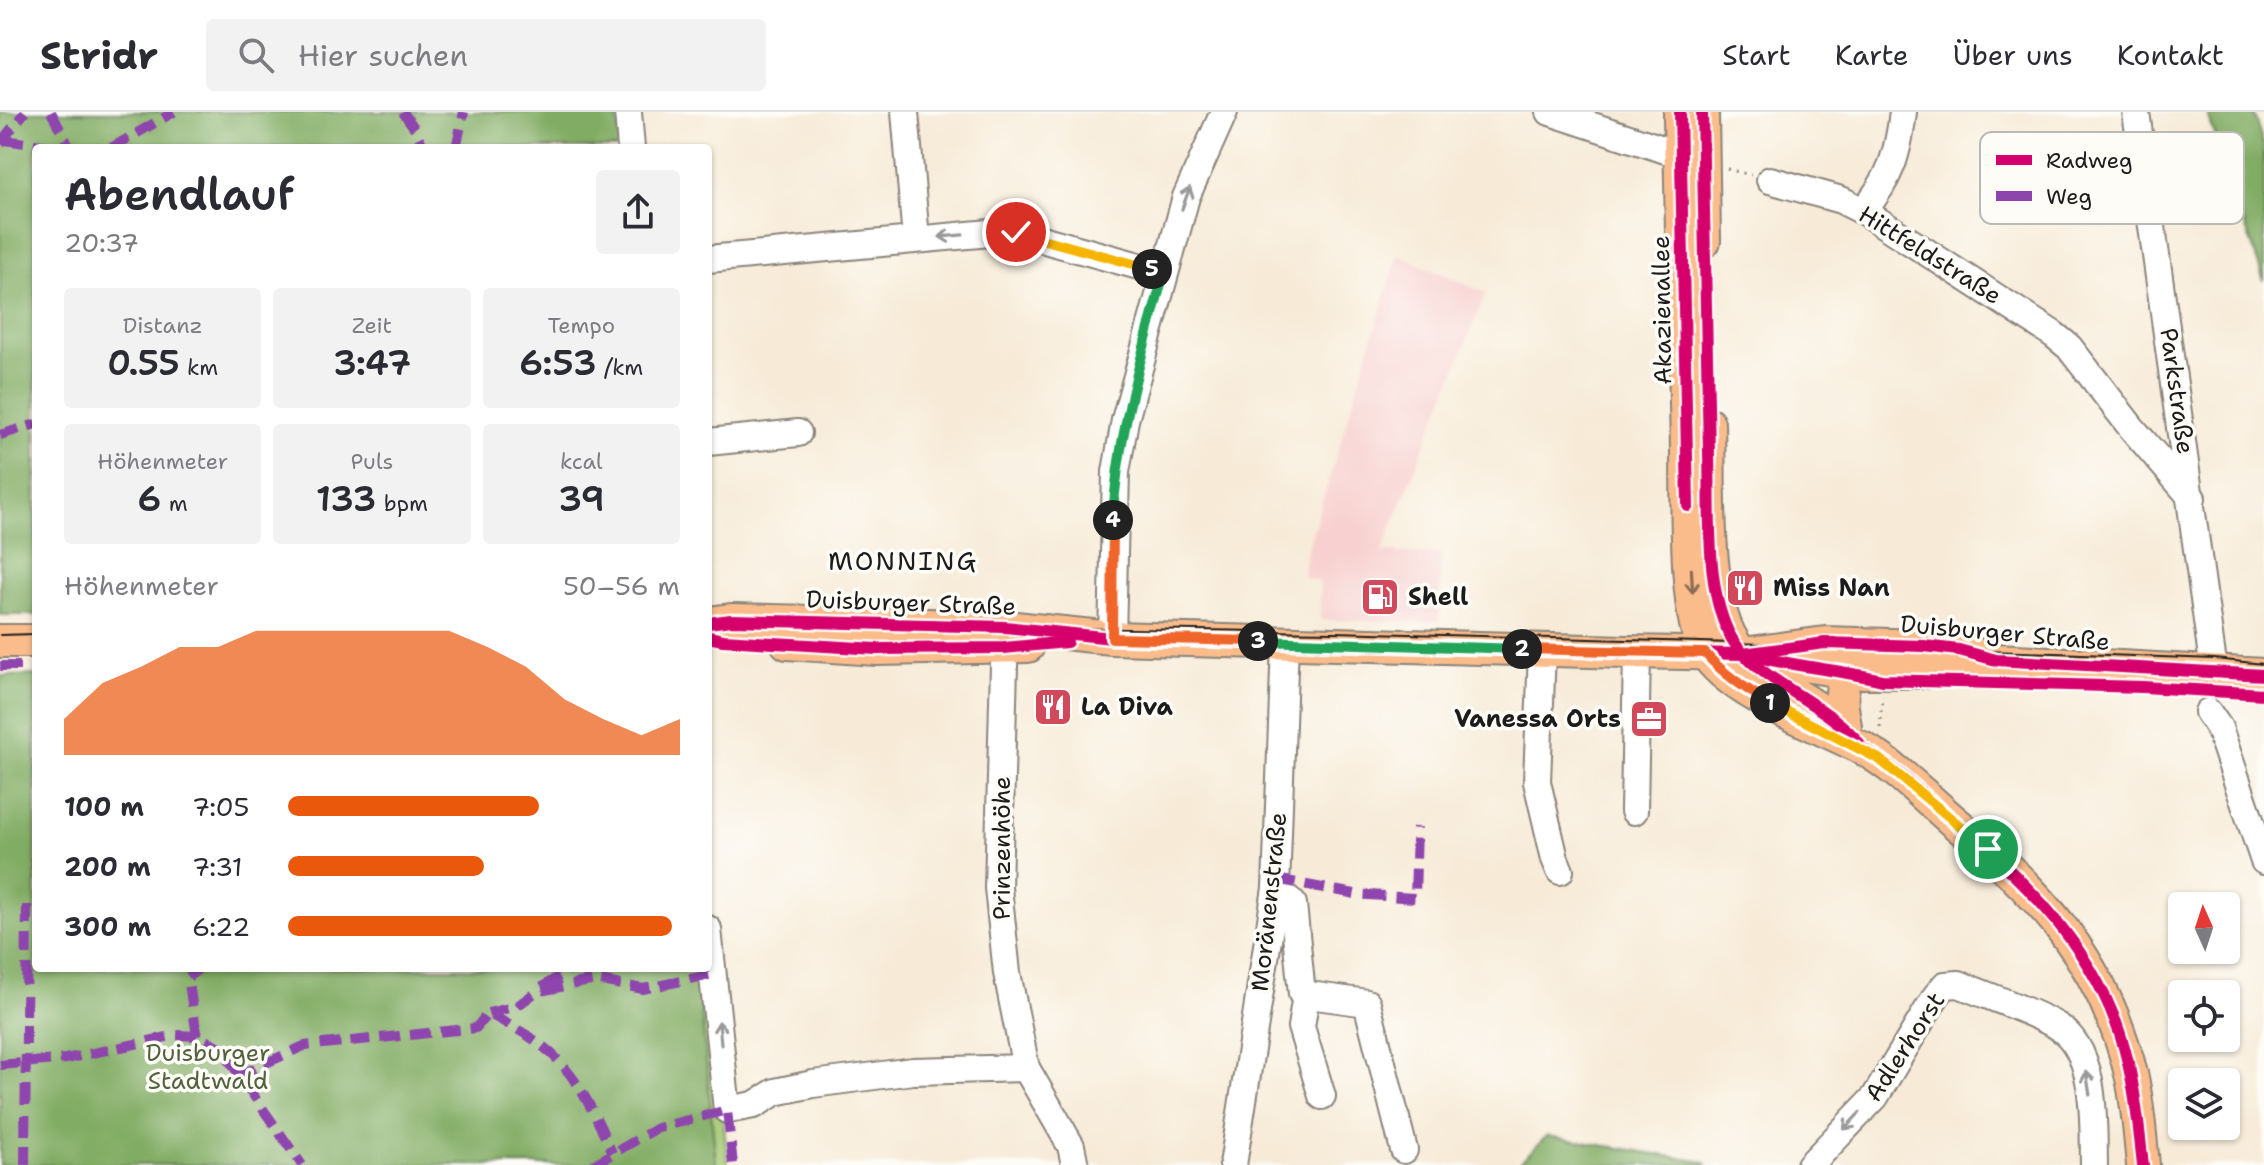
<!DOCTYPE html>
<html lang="de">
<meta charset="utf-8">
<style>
body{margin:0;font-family:"Shantell Sans",sans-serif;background:#f2f2f3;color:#2b2b33;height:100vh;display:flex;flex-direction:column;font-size:30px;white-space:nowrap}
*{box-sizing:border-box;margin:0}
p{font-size:26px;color:#7c7c81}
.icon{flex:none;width:44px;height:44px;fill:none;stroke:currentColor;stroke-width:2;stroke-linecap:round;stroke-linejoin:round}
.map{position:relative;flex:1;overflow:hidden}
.sheet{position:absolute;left:32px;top:32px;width:680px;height:828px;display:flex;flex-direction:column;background:#fff;border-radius:8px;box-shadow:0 2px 6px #0004}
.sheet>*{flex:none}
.needle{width:52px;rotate:357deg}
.tools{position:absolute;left:2168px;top:780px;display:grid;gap:16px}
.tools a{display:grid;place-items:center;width:72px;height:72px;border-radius:8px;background:#fff;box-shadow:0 2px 6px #0004;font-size:40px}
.pin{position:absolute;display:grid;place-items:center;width:68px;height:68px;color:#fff;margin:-34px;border:4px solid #fff;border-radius:50%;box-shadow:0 2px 8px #0007}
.km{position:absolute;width:40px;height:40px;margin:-20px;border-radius:50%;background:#222;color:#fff;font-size:22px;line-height:40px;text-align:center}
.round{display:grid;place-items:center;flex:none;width:84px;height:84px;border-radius:8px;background:#f2f2f3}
.head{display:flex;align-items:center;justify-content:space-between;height:136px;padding:0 32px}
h1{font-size:44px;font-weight:600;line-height:60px}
.metrics{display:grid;grid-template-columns:repeat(3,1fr);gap:12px;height:136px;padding:8px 32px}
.metrics div{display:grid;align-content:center;border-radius:8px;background:#f2f2f3;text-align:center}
.metrics b{font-size:34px;font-weight:600}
.metrics small{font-size:22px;font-weight:400}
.metrics p{font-size:22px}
.chart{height:224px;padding:16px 32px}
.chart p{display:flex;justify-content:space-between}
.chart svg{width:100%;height:144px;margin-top:8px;fill:#ea580c;opacity:.7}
ul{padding:0 32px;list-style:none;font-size:26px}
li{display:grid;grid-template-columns:128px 96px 1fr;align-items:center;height:60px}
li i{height:20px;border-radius:10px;background:#ea580c}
header{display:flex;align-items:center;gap:48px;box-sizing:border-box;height:112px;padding:0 40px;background:#fff;border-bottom:2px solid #e1e1e2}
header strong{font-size:38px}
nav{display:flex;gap:44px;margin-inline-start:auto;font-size:28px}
.search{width:560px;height:72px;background:#f2f2f3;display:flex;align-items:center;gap:20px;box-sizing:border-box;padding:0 28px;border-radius:8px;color:#7c7c81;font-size:30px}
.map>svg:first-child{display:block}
.built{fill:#f7d0cf}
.green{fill:#a2c872;stroke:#5f7247;stroke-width:2}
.forest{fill:#81ac64;stroke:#4e6440;stroke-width:2}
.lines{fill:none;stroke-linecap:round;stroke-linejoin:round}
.minor-casing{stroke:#8a847a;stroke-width:30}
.major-casing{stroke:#8a847a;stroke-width:36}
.path{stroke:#8a847a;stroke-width:3;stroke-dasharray:2 6;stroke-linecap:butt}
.minor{stroke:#fff;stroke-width:26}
.major{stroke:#fabc8b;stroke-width:32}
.tram{stroke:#1c1c1c;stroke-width:2}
.quiet{stroke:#8e44ad;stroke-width:10;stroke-dasharray:20 10;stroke-linecap:butt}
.cycleway-casing{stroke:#fdfcf7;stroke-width:17}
.cycleway{stroke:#d6006c;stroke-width:12}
.oneway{stroke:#999}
.oneway2{stroke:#8b6c54}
.split-1-casing{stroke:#fff;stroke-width:16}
.split-2-casing{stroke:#fff;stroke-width:16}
.split-3-casing{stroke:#fff;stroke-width:16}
.split-4-casing{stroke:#fff;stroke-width:16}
.split-5-casing{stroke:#fff;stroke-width:16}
.split-6-casing{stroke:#fff;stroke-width:16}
.split-1{stroke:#f5b400;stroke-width:10}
.split-2{stroke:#f0652b;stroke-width:10}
.split-3{stroke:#22a559;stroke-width:10}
.split-4{stroke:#f0652b;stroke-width:10}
.split-5{stroke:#22a559;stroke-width:10}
.split-6{stroke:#f5b400;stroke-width:10}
.labels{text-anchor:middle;stroke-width:7;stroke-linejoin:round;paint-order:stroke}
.street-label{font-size:24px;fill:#1c1c1c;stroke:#fdfcf7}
.poi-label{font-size:24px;font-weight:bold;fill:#1c1c1c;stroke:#fdfcf7;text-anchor:start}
.park-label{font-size:24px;fill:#52613e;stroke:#fdfcf7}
.neighbourhood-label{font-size:26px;letter-spacing:2px;fill:#1c1c1c;stroke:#fdfcf7}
.key{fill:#fdfcf7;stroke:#bab9b5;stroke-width:2}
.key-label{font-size:22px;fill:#1c1c1c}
</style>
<header>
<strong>Stridr</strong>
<div class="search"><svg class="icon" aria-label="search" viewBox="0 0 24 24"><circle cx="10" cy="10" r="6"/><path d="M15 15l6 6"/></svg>Hier suchen</div>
<nav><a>Start</a><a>Karte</a><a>Über uns</a><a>Kontakt</a></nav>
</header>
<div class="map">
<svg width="2264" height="1053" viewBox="0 0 2264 1053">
<rect width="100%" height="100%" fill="#fdfcf7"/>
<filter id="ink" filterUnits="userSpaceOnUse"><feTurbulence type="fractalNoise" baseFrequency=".0125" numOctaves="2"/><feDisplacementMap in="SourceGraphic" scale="16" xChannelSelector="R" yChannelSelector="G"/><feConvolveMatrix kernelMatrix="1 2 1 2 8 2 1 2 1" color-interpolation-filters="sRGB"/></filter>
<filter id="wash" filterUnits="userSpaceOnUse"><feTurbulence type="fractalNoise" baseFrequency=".006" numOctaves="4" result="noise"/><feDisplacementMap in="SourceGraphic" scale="32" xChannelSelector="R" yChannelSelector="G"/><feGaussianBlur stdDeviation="1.8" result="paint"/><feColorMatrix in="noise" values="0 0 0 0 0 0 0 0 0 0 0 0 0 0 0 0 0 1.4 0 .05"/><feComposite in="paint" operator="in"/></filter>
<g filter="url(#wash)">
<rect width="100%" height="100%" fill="#f7ebd8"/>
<!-- built -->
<path class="built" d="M1398,143L1486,181L1382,440L1441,442L1439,510L1320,508V470L1303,465L1306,442Z"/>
<!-- green -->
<path class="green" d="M697,856H708L728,1053H716Z"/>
<!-- forest -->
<g class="forest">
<path d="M0,0H617L620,36H36V503H0Z"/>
<path d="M2207,0H2253L2264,34V169Z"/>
<path d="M36,563V856H697L716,1053H0V564Z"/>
<path d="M1547,1024L1704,1050L1707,1053H1517Z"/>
</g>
</g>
<g filter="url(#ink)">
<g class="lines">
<!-- minor casing -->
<g class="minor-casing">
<g id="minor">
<path d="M628,0L631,36"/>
<path d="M905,0L916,127"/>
<path d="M1550,0L1699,49"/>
<path d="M2136,0L2214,559"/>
<path d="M1770,68L1841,88L1863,99L2053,222L2069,235L2131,315L2192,386"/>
<path d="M1863,99C1891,66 1898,42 1903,0"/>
<path d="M708,147L1001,120H1016L1164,161"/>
<path d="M708,330L798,321"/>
<path d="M1005,516L998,776L1007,861L1026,956L1071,1034L1075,1053"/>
<path d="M1112,526L1116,360L1125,308L1186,85L1224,0"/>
<path d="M1542,538L1537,670L1555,747L1560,759"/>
<path d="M2208,600L2219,616L2264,749"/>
<path d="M1634,699L1637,540"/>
<path d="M1276,776L1293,792L1302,882L1367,891L1404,1038"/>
<path d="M708,817L727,998L754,993L775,980L813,972L913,959L1026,956"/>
<path d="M1306,883L1301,915L1322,984"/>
<path d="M1233,1053L1276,776L1285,530"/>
<path d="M1810,1053L1875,985L1936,884L1945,873L1959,872C1989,885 2030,898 2057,914C2098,938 2093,1012 2094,1053"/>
</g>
</g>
<!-- major casing -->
<g class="major-casing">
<g id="major">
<path d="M1680,0C1681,113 1685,227 1687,340C1688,386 1684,502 1705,539C1728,581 1822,615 1864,637C1896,655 1924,684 1952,708C2041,781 2105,850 2132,966C2138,994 2140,1024 2143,1053"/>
<path d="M1702,0L1704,129"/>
<path d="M1708,311C1710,369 1703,484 1734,531C1750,555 1792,580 1817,596"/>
<path d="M708,511L731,508L1005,515L1112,526L1626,540L1743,542L1825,531L1924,534L1959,538L1996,548"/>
<path d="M0,529H36"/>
<path d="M787,531L877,537L1028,534"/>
<path d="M1765,547L1848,560H1926L1996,548L2264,563"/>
<path d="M1845,614C1841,593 1839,579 1848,560"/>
</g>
</g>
<!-- path -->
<g class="path">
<path d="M1727,57L1751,63"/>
<path d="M1880,616L1882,584"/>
</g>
<!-- minor -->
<use href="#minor" class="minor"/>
<!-- major -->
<use href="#major" class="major"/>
<!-- tram -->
<g class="tram">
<path d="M708,511L1335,520L1701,530L2055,541L2214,547L2264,552"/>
<path d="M0,523L36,522"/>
</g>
<!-- quiet -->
<g class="quiet">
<path d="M51,0L70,36"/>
<path d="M403,0L415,17L424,36"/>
<path d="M4,28L63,36"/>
<path d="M0,31L25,0"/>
<path d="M111,36L174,0"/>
<path d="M456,36L464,0"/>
<path d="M0,323L36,312"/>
<path d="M0,554H36"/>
<path d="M1276,767L1355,782L1415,786L1417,715"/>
<path d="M542,875L573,856"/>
<path d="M488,901L517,894L536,880L595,868L643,877L714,862"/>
<path d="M197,924L188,865L200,856"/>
<path d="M0,953L66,947L176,923L197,924L219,934L302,1053"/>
<path d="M237,964L304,934L476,916L488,901C505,911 525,920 541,933C576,959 595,1002 612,1041"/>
<path d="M25,1053L27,785"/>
<path d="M593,1053L657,1016L727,998L733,1053"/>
</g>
<!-- cycleway casing -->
<g class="cycleway-casing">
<g id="cycleway">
<path d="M1680,0L1688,394"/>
<path d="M1702,0C1705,114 1706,228 1709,342C1711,397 1704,480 1732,527C1757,569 1827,591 1859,631"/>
<path d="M708,511L731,508L1005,515L1112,526L1626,540L1743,542L1825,531L1924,534L1959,538L1996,548L2264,563"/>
<path d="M708,525L723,528L877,537L1004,536L1067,530"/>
<path d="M1705,541C1748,590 1810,607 1865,638C1896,655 1923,683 1950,706C2022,765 2090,831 2120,922C2134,964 2138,1009 2143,1053"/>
<path d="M1754,544C1797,555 1840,558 1882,568L2143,575L2264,582"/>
</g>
</g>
<!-- cycleway -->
<use href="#cycleway" class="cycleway"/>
</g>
<!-- one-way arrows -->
<defs><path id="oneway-shaft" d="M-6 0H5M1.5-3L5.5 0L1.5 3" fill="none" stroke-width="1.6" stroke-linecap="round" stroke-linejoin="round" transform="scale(2)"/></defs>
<g class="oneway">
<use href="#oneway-shaft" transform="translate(1186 86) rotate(-70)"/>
<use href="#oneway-shaft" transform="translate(951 124) rotate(175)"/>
<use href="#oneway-shaft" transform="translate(720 921) rotate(-95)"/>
<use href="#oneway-shaft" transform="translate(2088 971) rotate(-99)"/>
<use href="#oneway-shaft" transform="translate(1852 1009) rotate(133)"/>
</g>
<use class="oneway2" href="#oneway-shaft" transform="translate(1692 469) rotate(87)"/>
</g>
<g class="lines" filter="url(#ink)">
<!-- split-1 casing -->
<g class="split-1-casing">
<path id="split-1" d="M1770,591L1879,647L1988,737"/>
</g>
<!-- split-2 casing -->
<g class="split-2-casing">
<path id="split-2" d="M1522,537L1705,541C1723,562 1746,577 1770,591"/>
</g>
<!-- split-3 casing -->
<g class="split-3-casing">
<path id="split-3" d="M1258,529L1522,537"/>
</g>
<!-- split-4 casing -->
<g class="split-4-casing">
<path id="split-4" d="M1113,408L1112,526L1258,529"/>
</g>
<!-- split-5 casing -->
<g class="split-5-casing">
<path id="split-5" d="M1113,408C1117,323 1142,243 1164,161L1152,157"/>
</g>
<!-- split-6 casing -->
<g class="split-6-casing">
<path id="split-6" d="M1016,120L1152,157"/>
</g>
<!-- split-1 -->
<use href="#split-1" class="split-1"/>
<!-- split-2 -->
<use href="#split-2" class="split-2"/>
<!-- split-3 -->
<use href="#split-3" class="split-3"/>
<!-- split-4 -->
<use href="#split-4" class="split-4"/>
<!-- split-5 -->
<use href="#split-5" class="split-5"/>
<!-- split-6 -->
<use href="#split-6" class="split-6"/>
</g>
<!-- icons -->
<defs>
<g id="restaurant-square" transform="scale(2)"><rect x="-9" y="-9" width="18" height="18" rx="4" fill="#d1495b" stroke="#fdfcf7"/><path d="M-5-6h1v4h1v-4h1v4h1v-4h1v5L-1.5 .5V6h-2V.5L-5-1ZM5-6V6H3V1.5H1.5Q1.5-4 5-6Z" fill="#fff"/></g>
<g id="fuel-square" transform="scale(2)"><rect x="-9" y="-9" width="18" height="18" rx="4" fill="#d1495b" stroke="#fdfcf7"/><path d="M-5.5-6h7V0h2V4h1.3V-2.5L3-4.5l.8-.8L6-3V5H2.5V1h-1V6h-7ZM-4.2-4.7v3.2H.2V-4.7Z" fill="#fff"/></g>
<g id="office-square" transform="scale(2)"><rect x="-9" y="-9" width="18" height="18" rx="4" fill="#d1495b" stroke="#fdfcf7"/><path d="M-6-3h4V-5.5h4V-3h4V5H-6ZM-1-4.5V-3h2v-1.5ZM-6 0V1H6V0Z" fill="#fff"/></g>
</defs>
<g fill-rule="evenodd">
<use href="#restaurant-square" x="1745" y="476"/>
<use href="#fuel-square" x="1380" y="485"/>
<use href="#restaurant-square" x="1053" y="595"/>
<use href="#office-square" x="1649" y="607"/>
</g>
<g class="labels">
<!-- street labels -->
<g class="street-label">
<text transform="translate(1930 143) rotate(32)" y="8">Hittfeldstraße</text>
<text transform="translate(1662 198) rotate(-91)" y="8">Akazienallee</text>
<text transform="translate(2177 279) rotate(82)" y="8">Parkstraße</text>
<text transform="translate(911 491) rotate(2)" y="8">Duisburger Straße</text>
<text transform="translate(2005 521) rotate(5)" y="8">Duisburger Straße</text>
<text transform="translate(1002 736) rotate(-90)" y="8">Prinzenhöhe</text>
<text transform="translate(1269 790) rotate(-84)" y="8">Moränenstraße</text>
<text transform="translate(1905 935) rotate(-57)" y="8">Adlerhorst</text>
</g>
<!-- poi labels -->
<g class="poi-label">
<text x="1773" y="484">Miss Nan</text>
<text x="1408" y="493">Shell</text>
<text x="1081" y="603">La Diva</text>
<text x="1621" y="615" text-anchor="end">Vanessa Orts</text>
</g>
<!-- park labels -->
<g class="park-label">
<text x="208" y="949">Duisburger<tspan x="208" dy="28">Stadtwald</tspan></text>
</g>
<!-- neighbourhood labels -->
<g class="neighbourhood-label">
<text x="903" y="458">MONNING</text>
</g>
</g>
<!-- legend -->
<rect x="1980" y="20" width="264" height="92" rx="12" class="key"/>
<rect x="1996" y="43" width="36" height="10" fill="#d6006c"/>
<rect x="1996" y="79" width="36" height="10" fill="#8e44ad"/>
<g class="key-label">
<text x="2046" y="56">Radweg</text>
<text x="2046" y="92">Weg</text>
</g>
</svg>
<div class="tools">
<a><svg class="needle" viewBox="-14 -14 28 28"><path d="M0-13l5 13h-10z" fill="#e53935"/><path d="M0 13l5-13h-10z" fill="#7c7c81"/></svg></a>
<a><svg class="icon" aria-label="locate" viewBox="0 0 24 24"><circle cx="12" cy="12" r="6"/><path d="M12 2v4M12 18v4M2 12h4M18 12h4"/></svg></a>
<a><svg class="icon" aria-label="layers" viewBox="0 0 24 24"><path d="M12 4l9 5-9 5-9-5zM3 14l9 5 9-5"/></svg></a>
</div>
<div class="pin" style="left:1988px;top:737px;background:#1e9e55"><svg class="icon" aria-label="arrive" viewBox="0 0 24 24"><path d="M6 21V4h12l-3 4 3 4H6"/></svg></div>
<div class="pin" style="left:1016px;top:120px;background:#d93025"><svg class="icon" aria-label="check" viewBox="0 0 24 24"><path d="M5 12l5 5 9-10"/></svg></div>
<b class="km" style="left:1770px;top:591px">1</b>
<b class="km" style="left:1522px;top:537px">2</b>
<b class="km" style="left:1258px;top:529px">3</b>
<b class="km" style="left:1113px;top:408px">4</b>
<b class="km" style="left:1152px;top:157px">5</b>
<section class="sheet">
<div class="head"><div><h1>Abendlauf</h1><p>20:37</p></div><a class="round"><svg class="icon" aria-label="share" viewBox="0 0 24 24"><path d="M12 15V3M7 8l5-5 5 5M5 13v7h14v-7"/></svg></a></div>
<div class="metrics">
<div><p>Distanz</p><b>0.55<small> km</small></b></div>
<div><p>Zeit</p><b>3:47</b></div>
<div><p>Tempo</p><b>6:53<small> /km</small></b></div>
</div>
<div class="metrics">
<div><p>Höhenmeter</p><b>6<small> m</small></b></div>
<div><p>Puls</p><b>133<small> bpm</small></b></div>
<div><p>kcal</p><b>39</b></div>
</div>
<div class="chart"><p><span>Höhenmeter</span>50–56 m</p>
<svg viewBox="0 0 160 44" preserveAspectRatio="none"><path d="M0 44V33L10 22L20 17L30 11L40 11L50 6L60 6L70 6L80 6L90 6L100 6L110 11L120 17L130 27L140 33L150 38L160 33V44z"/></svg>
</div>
<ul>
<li><b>100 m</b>7:05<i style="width:64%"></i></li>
<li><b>200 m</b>7:31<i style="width:50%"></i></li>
<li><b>300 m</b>6:22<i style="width:98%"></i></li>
</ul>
</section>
</div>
